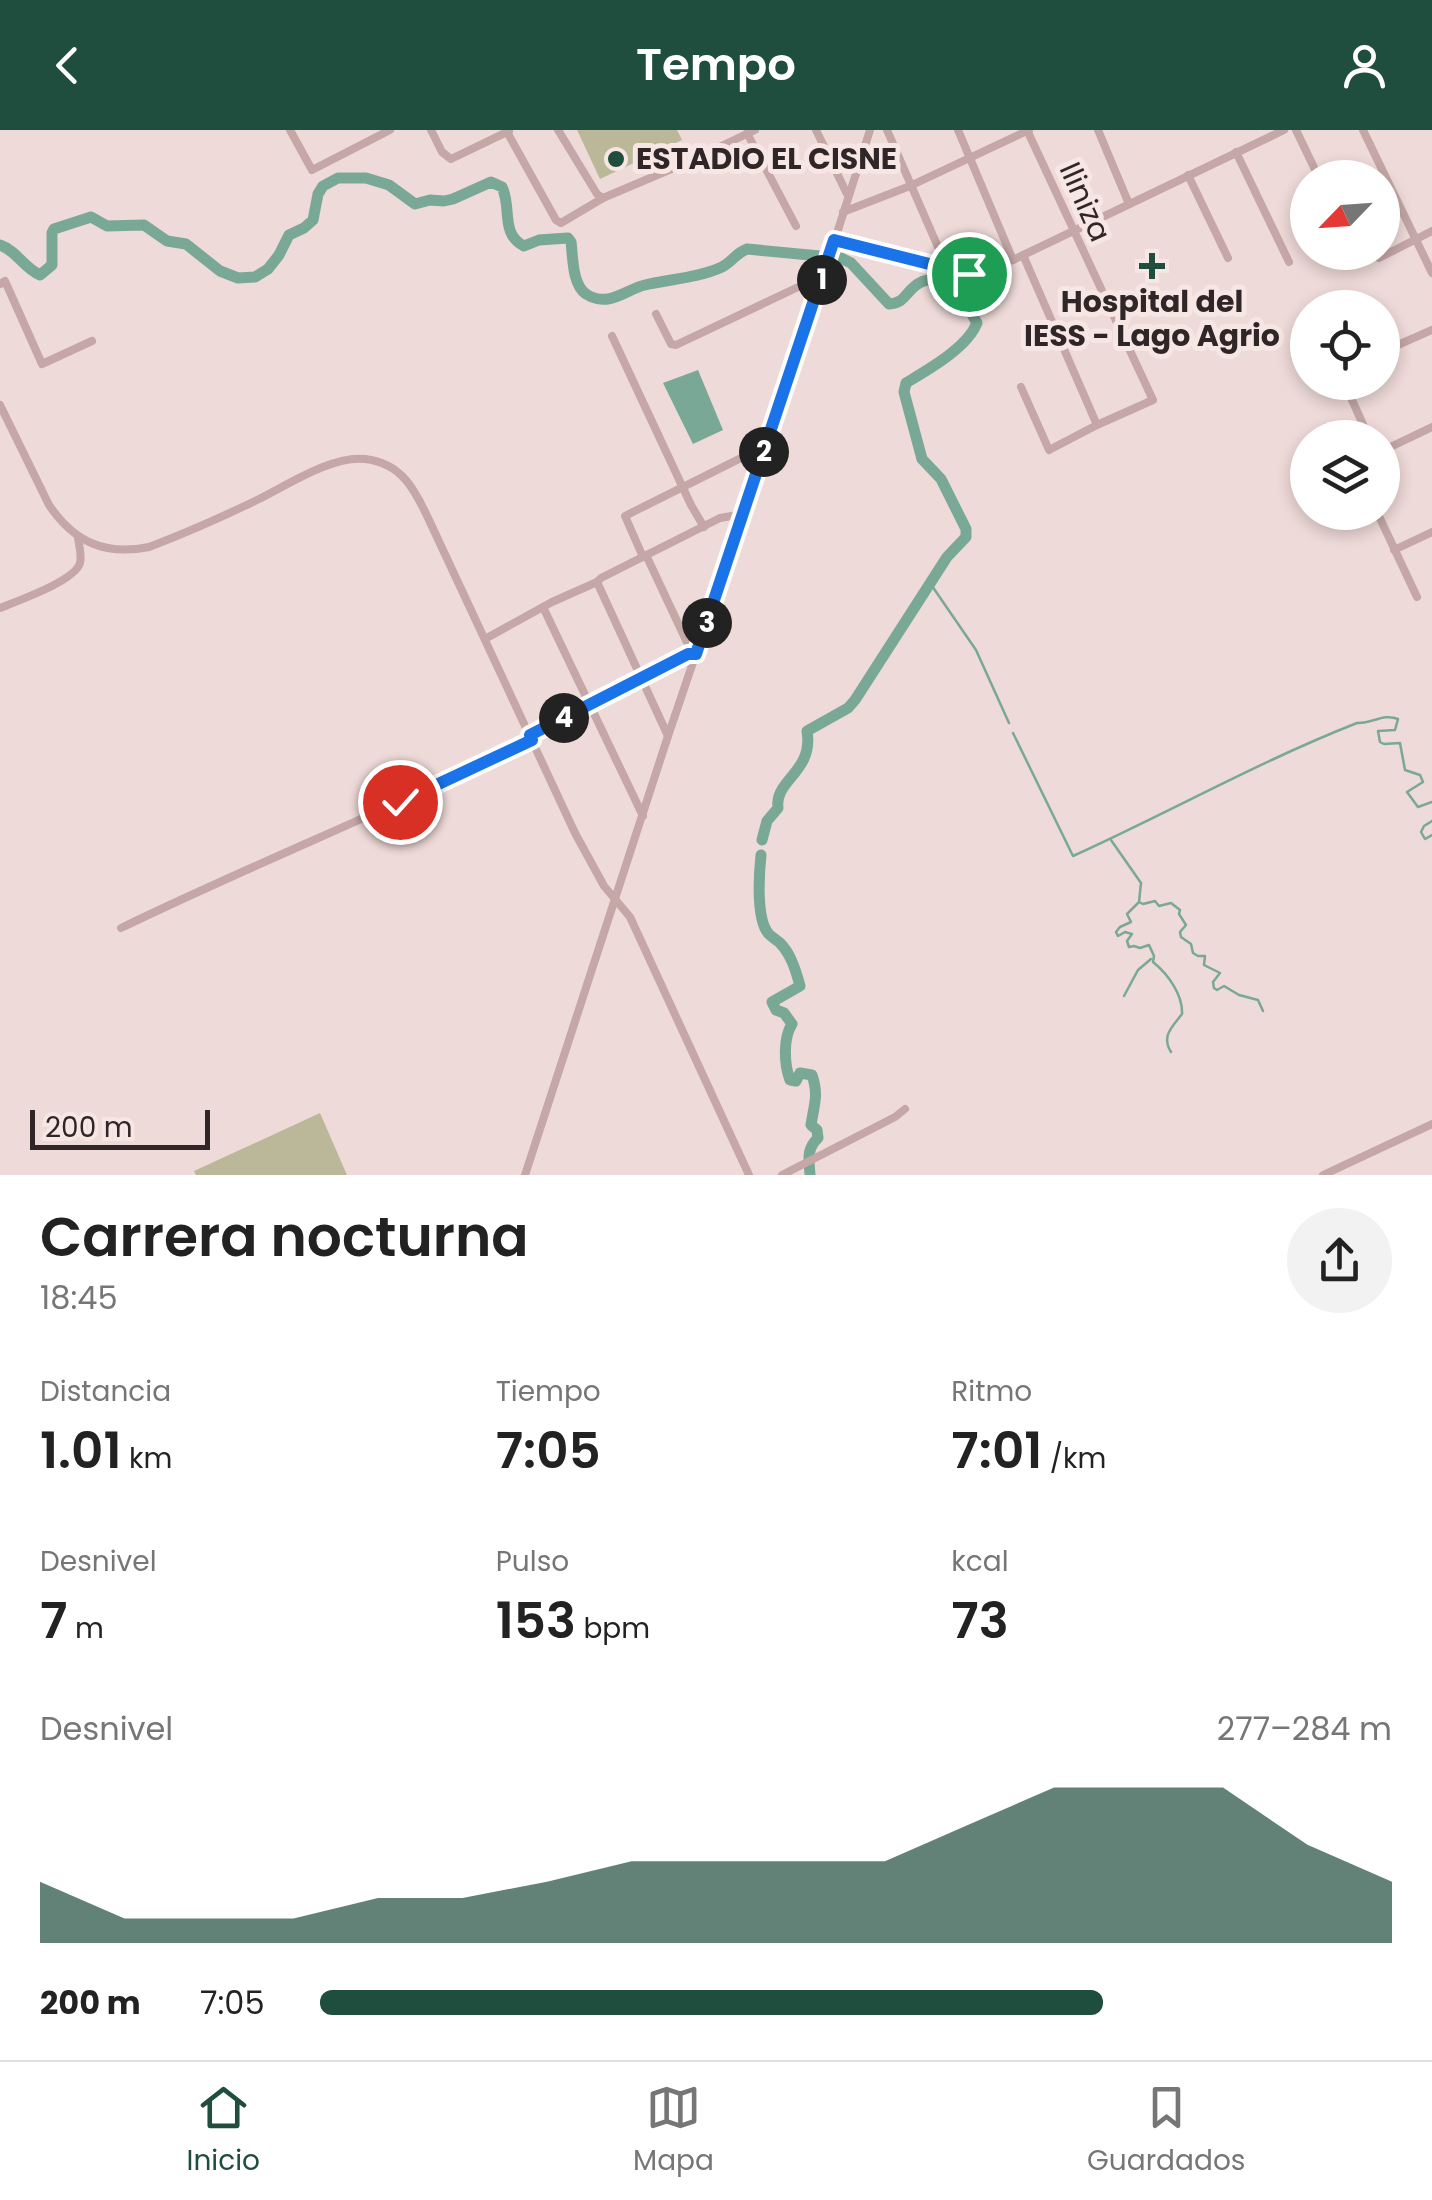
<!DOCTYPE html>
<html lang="es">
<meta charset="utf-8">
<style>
body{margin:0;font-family:Poppins,sans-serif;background:#f2f2f2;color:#222;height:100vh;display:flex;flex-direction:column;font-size:38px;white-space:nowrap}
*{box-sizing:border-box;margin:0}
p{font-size:32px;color:#767676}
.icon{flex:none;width:55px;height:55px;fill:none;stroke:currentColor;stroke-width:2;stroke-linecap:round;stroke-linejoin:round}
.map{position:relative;height:1045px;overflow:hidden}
.side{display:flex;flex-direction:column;background:#fff;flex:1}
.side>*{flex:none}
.needle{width:65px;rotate:245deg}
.tools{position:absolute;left:1290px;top:30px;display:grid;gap:20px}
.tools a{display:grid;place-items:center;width:110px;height:110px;border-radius:50%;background:#fff;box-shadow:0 5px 15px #0003;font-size:50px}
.scale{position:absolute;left:30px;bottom:25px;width:180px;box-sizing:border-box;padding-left:10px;border:5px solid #312627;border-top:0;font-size:28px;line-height:35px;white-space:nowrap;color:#312627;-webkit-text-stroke:8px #f6e6e4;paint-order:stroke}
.pin{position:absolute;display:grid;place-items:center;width:85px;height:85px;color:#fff;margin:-42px;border:5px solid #fff;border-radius:50%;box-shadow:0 2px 10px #0007}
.km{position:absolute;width:50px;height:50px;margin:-25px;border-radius:50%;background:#222;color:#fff;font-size:28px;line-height:50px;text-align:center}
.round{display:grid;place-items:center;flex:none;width:105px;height:105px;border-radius:52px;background:#f2f2f2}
.head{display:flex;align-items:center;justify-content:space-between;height:170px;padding:0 40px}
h1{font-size:55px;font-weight:600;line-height:75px}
.stats{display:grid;grid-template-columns:repeat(3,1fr);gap:15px;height:170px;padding:10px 40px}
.stats div{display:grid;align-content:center}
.stats b{font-size:50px;font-weight:600}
.stats small{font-size:28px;font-weight:400}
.stats p{font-size:28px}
.chart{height:280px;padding:20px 40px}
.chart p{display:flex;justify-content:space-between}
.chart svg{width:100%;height:180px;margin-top:10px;fill:#204e3e;opacity:.7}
ul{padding:0 40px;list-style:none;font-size:32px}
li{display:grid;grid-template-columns:160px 120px 1fr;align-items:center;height:75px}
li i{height:25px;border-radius:12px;background:#204e3e}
header{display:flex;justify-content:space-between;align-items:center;height:130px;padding:0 40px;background:#204e3e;color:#fff;font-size:45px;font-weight:600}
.tab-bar{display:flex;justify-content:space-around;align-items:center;height:140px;border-top:2px solid #e0e0e0;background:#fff;font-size:28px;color:#767676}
.tab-bar a{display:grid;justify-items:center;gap:5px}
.tab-bar .on{color:#204e3e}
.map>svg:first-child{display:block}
.green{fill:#bbb89a}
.water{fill:#7aa896}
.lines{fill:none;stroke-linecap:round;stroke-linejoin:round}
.stream{stroke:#7aa896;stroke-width:2.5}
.river{stroke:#7aa896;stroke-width:11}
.minor{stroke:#c4a7a6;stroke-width:8}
.route-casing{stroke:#fff;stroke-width:20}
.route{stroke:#1a73e8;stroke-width:12}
.poi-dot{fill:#204e3e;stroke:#f6e6e4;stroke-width:4}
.labels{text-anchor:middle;stroke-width:10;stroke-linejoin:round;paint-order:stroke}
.poi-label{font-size:30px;font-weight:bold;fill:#312627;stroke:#f6e6e4;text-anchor:start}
.street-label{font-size:30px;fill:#312627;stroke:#f6e6e4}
</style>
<header><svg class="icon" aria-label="back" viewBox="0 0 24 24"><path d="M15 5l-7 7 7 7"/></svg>Tempo<svg class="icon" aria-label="person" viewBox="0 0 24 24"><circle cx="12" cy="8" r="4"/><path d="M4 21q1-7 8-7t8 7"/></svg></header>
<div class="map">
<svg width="1432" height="1045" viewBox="0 0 1432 1045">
<rect width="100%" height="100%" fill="#eedad8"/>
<!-- green -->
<g class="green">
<path d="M577,0H677L682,10L600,49Z"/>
<path d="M320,983L347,1045H196L194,1041Z"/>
</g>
<!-- water -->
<path class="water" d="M698,240L723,300L693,314L663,253Z"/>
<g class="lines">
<!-- stream -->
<g class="stream">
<path d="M930,453L976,520L1009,593"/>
<path d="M1013,603L1073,726C1168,683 1260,631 1357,593C1372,594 1383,583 1398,589L1395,600L1378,601L1380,612L1384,614L1400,613L1405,640L1420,645L1423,652L1407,662L1418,677L1432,672"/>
<path d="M1432,691L1424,696L1421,702L1425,709L1432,705"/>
<path d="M1111,710L1141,753L1139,772L1143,774L1155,771L1159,776L1171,773L1180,780L1179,784L1186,795L1180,802L1181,807L1191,814L1193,823L1198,826H1205L1204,835L1220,843L1213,852L1214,858L1217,860L1224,856L1239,865L1258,870L1263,881"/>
<path d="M1138,773L1127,784L1131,792L1120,797L1116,802L1118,806L1125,802L1132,804L1127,811L1129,817L1134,816L1140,818L1149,815L1154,826L1153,832C1168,844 1183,865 1182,884C1172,897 1161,906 1171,922"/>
<path d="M1124,866L1138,840L1151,829"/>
</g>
<!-- river -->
<g class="river">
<path d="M0,115C17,121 24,138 40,145L52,135V103L54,99L91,87L107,96L144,95L167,111L186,114L220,141L238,148L255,147L268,139L279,125L289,105L304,98L313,90L318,64L323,56L338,48H366L389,55L415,74L430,70L444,71L453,69L491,52L502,57C512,77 500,104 524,116L539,110L568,108L571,112C573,127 572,154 586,164C592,168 601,170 608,169C621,167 632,158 645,155C670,149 698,148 722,137C732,132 736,123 747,119L841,128L851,133L889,174C904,173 904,165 915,156C940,135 967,174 977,193C967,218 929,239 906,253L904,262L922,329L941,349L966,399V407L947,427L855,570L848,578L807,601C814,642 774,650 778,678L767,691L762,710"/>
<path d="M761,725C759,744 756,788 768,803C769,805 778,811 780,813C791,824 796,841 800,856L772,872L776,880L784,883L792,894C783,908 784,934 790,950L796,951L800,943L812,945C819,966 814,974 811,995L817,1000L818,1008C806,1019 809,1030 810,1045"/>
</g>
<!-- minor -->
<g class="minor">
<path d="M290,0L312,40L390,0"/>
<path d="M431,0L442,22L451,29L509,1"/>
<path d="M558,0L597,64L603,68"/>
<path d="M816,0L848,66"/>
<path d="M887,0L938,117L950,136"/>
<path d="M958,0L1013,130"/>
<path d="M1098,0L1129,74"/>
<path d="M1296,0L1319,48"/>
<path d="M1363,0L1432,143"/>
<path d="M507,2L556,90L561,93L603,68L688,32L755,0"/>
<path d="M747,3L796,96"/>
<path d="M1236,22L1289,132"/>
<path d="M1188,45L1228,128"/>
<path d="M843,82L910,56L1029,0"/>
<path d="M835,110L969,143L1013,130L1284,0"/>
<path d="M1023,125L1097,295"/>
<path d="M1379,128L1432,101"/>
<path d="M0,154L5,151L42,234L92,211"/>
<path d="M656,184L671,214L676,215L796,158L822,149"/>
<path d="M612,206L691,375L704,397"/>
<path d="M1382,222L1432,200"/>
<path d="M1344,252L1369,308"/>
<path d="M1021,257L1049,320L1097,295L1153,270L1027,0"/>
<path d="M0,275L49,375C74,412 105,426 149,417C186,403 222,387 257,370C286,356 332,325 365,329C402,333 415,360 429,390L575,703L604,756L630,787L749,1045"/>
<path d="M1382,321L1432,297"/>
<path d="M1377,382L1417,467"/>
<path d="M1394,420L1432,402"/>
<path d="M646,425L692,523"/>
<path d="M643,427L625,386L767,315"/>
<path d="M597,452L668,606"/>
<path d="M543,477L643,686"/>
<path d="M0,478C17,471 75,451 80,433C82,426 79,415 78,408"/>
<path d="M485,509L552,472L597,452L601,448L720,388L743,384"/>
<path d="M530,605L687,525H697"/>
<path d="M121,798C257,732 397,677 532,609"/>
<path d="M525,1045L668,606L806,200L870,0"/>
<path d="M782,1045L895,987L905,979"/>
<path d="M1323,1045L1432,994"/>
</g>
</g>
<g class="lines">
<!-- route casing -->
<g class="route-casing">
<path id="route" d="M400,672L532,610L530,605L688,524H696L834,110L969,144"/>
</g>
<!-- route -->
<use href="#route" class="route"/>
</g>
<!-- markers -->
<g class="poi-dot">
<circle cx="616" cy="29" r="10"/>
<path d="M1147 121h10v10h10v10h-10v10h-10v-10h-10v-10h10z"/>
</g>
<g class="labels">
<!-- poi labels -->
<g class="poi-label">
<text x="636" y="39">ESTADIO EL CISNE</text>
<text x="1152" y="182" text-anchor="middle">Hospital del<tspan x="1152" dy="34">IESS - Lago Agrio</tspan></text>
</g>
<!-- street labels -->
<g class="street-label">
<text transform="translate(1085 72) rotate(66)" y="10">Iliniza</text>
</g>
</g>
</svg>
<div class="tools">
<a><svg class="needle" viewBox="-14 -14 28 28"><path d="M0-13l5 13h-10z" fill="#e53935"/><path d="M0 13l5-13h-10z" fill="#767676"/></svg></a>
<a><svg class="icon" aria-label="locate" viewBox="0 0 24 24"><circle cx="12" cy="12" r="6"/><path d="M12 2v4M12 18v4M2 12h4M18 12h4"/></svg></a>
<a><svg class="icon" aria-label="layers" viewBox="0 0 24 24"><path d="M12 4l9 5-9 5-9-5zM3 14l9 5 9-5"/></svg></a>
</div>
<div class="scale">200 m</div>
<div class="pin" style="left:969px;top:144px;background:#1e9e55"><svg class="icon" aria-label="arrive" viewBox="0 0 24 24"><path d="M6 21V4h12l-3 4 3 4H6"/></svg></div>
<div class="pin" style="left:400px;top:672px;background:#d93025"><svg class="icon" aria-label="check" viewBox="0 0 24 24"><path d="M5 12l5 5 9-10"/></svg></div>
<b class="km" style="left:822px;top:150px">1</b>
<b class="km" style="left:764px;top:322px">2</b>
<b class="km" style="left:707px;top:493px">3</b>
<b class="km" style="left:564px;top:588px">4</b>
</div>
<section class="side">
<div class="head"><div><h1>Carrera nocturna</h1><p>18:45</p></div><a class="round"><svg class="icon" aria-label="share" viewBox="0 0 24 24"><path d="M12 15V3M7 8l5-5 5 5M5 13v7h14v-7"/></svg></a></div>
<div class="stats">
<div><p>Distancia</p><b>1.01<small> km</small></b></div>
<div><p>Tiempo</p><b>7:05</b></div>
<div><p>Ritmo</p><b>7:01<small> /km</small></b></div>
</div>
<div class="stats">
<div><p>Desnivel</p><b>7<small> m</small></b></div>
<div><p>Pulso</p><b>153<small> bpm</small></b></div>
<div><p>kcal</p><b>73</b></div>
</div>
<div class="chart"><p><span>Desnivel</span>277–284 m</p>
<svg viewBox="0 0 160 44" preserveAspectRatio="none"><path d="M0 44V29L10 38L20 38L30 38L40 33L50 33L60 29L70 24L80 24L90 24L100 24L110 15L120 6L130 6L140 6L150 20L160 29V44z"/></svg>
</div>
<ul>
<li><b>200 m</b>7:05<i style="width:73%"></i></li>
</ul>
</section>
<nav class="tab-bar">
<a class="on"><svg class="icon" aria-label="home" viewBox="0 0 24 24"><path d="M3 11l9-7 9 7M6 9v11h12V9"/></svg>Inicio</a>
<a><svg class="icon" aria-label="map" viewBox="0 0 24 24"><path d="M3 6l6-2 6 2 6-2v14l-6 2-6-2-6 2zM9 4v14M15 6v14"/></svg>Mapa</a>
<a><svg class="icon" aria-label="saved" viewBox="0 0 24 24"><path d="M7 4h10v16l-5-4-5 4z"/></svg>Guardados</a>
</nav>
